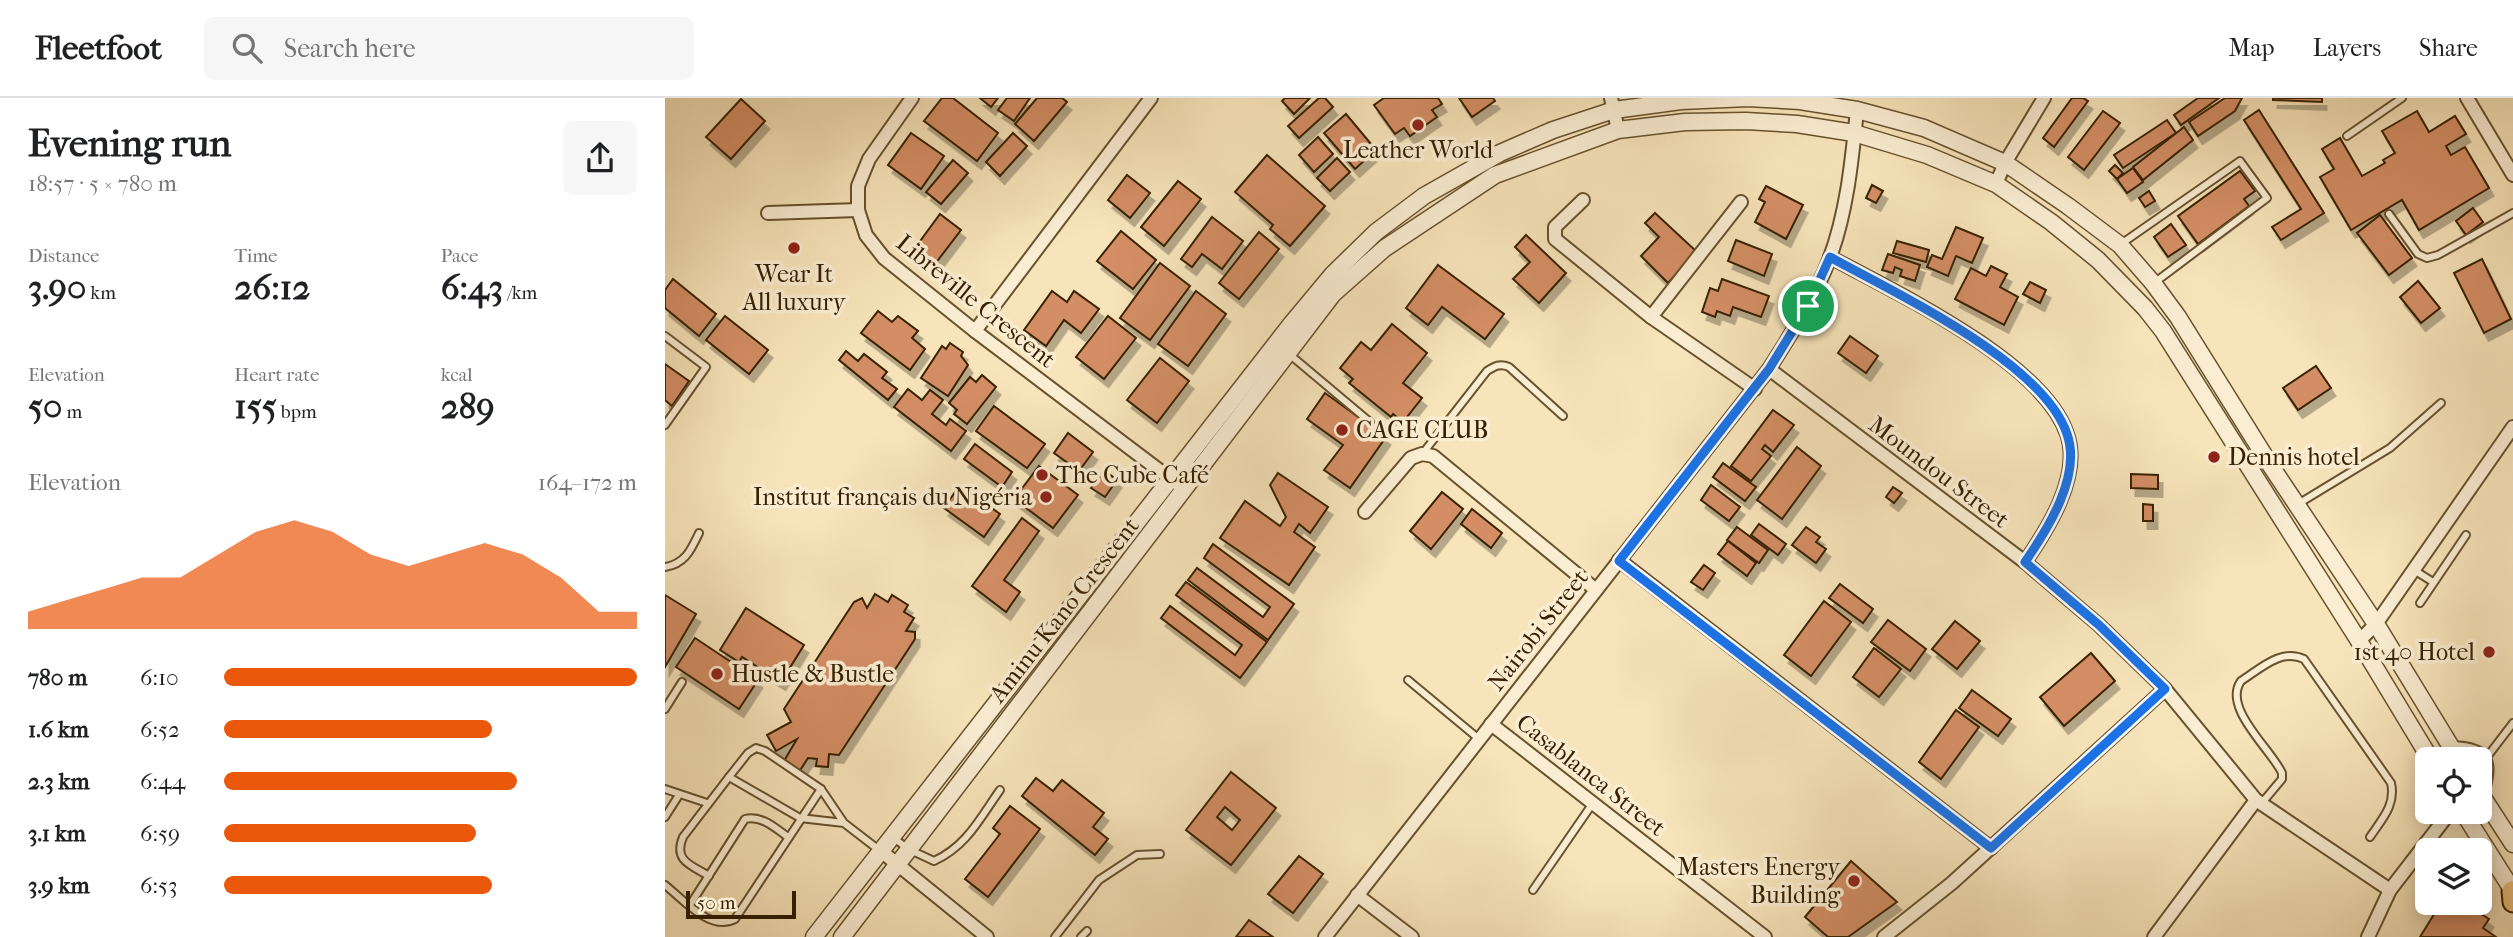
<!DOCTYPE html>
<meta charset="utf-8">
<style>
body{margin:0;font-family:"IM FELL French Canon",serif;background:#f6f6f6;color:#202124;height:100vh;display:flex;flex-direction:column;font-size:26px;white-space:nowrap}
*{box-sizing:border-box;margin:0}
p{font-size:23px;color:#757577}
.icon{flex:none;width:38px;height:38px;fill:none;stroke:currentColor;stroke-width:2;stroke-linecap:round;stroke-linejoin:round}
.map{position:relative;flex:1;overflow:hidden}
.sheet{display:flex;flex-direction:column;background:#fff;width:665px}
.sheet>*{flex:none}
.buttons{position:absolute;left:1750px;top:649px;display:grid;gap:14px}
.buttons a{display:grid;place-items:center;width:77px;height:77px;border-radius:10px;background:#fff;box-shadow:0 4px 18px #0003;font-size:35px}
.scale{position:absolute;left:21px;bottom:18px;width:110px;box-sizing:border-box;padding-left:7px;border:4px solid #372100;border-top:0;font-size:19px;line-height:24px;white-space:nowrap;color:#372100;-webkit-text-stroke:5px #faedd2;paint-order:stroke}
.pin{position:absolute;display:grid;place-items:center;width:60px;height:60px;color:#fff;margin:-30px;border:4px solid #fff;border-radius:50%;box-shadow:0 2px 7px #0007}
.round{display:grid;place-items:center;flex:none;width:74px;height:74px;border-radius:10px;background:#f6f6f6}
.head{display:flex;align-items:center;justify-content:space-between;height:119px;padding:0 28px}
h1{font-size:38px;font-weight:700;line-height:52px}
.figures{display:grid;grid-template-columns:repeat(3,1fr);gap:10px;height:119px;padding:7px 28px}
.figures div{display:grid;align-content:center}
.figures b{font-size:35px;font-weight:700}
.figures small{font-size:19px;font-weight:400}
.figures p{font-size:19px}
.chart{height:196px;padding:14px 28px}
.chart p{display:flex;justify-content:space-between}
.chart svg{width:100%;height:126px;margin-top:7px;fill:#ea580c;opacity:.7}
ul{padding:0 28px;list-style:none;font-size:23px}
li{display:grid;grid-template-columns:112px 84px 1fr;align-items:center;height:52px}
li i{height:18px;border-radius:9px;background:#ea580c}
header{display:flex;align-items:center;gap:42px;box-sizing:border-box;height:98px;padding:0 35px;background:#fff;border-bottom:2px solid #e0e0e0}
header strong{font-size:33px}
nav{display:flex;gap:38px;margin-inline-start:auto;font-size:24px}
.search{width:490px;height:63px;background:#f6f6f6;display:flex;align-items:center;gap:18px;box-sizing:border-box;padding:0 24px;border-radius:10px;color:#757577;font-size:26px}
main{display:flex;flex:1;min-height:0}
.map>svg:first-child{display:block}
.building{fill:#d48e65;stroke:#372100;stroke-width:2;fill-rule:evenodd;filter:url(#shadow)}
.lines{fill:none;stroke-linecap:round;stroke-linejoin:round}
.service-casing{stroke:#67522e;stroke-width:10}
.minor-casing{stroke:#67522e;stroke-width:16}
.tertiary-casing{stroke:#67522e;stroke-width:19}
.primary-casing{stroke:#372100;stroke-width:23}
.service{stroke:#faedd2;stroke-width:6}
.minor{stroke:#faedd2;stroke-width:12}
.tertiary{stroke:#faedd2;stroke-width:16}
.primary{stroke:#ecc27d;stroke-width:19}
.route-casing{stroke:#fff;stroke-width:14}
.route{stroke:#1a73e8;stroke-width:9}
.poi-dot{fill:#8f2418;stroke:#faedd2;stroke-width:2.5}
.labels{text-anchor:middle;stroke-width:7;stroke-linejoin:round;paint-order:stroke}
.poi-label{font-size:24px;fill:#372100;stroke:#faedd2;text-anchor:start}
.street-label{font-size:24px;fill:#372100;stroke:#faedd2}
</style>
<header>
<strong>Fleetfoot</strong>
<div class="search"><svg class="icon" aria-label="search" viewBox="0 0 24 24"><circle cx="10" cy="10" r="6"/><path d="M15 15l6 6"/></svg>Search here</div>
<nav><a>Map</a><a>Layers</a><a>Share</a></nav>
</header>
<main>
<section class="sheet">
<div class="head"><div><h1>Evening run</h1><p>18:57 · 5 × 780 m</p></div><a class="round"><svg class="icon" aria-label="share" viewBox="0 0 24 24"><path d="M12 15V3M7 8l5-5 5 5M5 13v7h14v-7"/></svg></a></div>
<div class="figures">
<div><p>Distance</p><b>3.90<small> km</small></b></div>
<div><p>Time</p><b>26:12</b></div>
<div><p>Pace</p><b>6:43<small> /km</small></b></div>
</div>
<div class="figures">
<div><p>Elevation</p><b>50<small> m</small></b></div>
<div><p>Heart rate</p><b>155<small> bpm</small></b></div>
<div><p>kcal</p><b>289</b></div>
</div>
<div class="chart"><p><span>Elevation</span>164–172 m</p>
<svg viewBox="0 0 160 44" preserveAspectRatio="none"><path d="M0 44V38L10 34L20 30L30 26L40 26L50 18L60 10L70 6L80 10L90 18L100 22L110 18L120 14L130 18L140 26L150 38L160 38V44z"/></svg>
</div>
<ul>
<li><b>780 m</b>6:10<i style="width:100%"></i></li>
<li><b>1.6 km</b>6:52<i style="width:65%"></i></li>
<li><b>2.3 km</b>6:44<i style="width:71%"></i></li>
<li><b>3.1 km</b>6:59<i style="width:61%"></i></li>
<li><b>3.9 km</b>6:53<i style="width:65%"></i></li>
</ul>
</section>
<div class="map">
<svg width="1848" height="839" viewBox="0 0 1848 839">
<defs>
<filter id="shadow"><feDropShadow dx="4.5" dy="8" stdDeviation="0" flood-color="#0004"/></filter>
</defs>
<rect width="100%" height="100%" fill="#f7e4ba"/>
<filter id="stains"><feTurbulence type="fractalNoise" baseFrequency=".00286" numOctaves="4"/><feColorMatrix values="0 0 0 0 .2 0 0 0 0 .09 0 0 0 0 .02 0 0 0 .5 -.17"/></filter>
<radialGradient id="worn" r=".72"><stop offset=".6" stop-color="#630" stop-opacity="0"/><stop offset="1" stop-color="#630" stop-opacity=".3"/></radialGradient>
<!-- building -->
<g class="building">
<path d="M277,0H288L333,35L312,63L259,23Z"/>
<path d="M315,0H333L326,9Z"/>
<path d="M342,0H365L349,23L333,12Z"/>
<path d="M372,0H397L402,4L369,43L350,26Z"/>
<path d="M620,0H645L629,16L617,3Z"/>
<path d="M654,0H660L668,9L634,40L623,28Z"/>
<path d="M719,0H773L777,6L767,12L772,19L745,38L739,30L730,36L709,7Z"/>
<path d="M794,0H828L830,3L807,19Z"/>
<path d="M1407,0H1418L1423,3L1389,49L1378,40Z"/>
<path d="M1533,0H1554L1516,27L1509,17Z"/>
<path d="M1560,0H1577L1570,13L1533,38L1524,24Z"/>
<path d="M1608,0H1657V4L1608,2Z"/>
<path d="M76,1L100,23L66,61L41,39Z"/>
<path d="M1594,12L1659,115L1616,142L1607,129L1636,111L1579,22Z"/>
<path d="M1438,13L1455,25L1419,72L1403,59Z"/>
<path d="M1752,13L1764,34L1790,18L1801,36L1781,48L1786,57L1800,49L1824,90L1754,132L1737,102L1686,132L1655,79L1669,71L1657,51L1675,40L1697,78L1720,65L1718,62L1730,55L1717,33Z"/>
<path d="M681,16L711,52L690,71L659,35Z"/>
<path d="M1502,22L1511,35L1458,70L1449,57Z"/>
<path d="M1519,29L1528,42L1478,82L1468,69Z"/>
<path d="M246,35L279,58L256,91L223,67Z"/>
<path d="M348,35L362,48L335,78L321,64Z"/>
<path d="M653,39L668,56L649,74L634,57Z"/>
<path d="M602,57L660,108L625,148L605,131L608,127L570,94Z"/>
<path d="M672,60L685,74L665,93L652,80Z"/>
<path d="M288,62L303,75L276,106L261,94Z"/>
<path d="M1450,67L1458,75L1452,81L1444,73Z"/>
<path d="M1468,70L1478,84L1462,95L1452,81Z"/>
<path d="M1575,73L1590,93L1579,101L1584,108L1533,146L1513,118Z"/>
<path d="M462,77L485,95L465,120L443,102Z"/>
<path d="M513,83L536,101L499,148L476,129Z"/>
<path d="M1207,87L1218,93L1211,105L1201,100Z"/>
<path d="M1101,88L1138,107L1121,141L1090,124L1100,104L1094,101Z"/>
<path d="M1484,93L1490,103L1480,109L1474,100Z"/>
<path d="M1808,110L1818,124L1801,137L1791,123Z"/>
<path d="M990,115L1032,154L1003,185L976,158L994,139L980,125Z"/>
<path d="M275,116L296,132L270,166L250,150Z"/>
<path d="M1715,117L1747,160L1724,177L1692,135Z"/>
<path d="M547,119L578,143L557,171L537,156L527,169L516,161Z"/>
<path d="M1506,126L1521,147L1503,159L1489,139Z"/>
<path d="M1291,129L1318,140L1307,165L1291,158L1283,178L1262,169L1267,157L1277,161Z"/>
<path d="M456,133L491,162L468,191L432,163Z"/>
<path d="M594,134L614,151L574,201L554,185Z"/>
<path d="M861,137L901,175L874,205L848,181L865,164L850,149Z"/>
<path d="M1071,142L1107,156L1099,178L1063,163Z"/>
<path d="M1232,143L1264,152L1261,164L1228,155Z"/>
<path d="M1223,156L1255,167L1250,183L1235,178L1237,172L1230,169L1228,175L1217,172Z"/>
<path d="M1817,161L1846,221L1819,235L1789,175Z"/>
<path d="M495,165L525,188L485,242L455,220Z"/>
<path d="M773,167L839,216L820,241L777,209L763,227L741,210Z"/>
<path d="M1326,168L1342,176L1335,189L1353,199L1339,227L1290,201L1306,170L1321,178Z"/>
<path d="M8,181L51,216L34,238L0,210V192Z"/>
<path d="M1057,181L1104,198L1096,219L1068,209L1065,218L1052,213L1050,219L1037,214L1045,190L1053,193Z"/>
<path d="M1753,183L1775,210L1756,225L1735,199Z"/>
<path d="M1365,184L1381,192L1375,205L1358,196Z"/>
<path d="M387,193L402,204L409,193L434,211L416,235L399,222L381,248L359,232Z"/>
<path d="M531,193L561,216L523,268L493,246Z"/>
<path d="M213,213L227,224L233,218L253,233L247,240L260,251L245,272L196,235Z"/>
<path d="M60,218L103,252L84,276L41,242Z"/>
<path d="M443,218L471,240L439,281L411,259Z"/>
<path d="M727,226L762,255L738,285L757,300L738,324L728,316L726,319L684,285L688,281L675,270L696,244L706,252Z"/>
<path d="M1185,238L1213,258L1201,275L1173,255Z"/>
<path d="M285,245L298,254L296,258L303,267L283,298L256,280L277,248L281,251Z"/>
<path d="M181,253L193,263L199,256L222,274L217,280L232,291L223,302L174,262Z"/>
<path d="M495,260L524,283L492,325L462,302Z"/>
<path d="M0,266L24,283L7,308L0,302Z"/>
<path d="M1651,268L1666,290L1633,312L1618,290Z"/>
<path d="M317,277L331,289L302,326L289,316L292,312L284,305L305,279L311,284Z"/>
<path d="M243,291L257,302L265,292L278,302L267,316L281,327L285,321L301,333L286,353L229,309Z"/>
<path d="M660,295L721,339L685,390L659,372L678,347L642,321Z"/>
<path d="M329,308L380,346L362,370L311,333Z"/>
<path d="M1108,312L1129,327L1108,354L1100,347L1097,351L1106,358L1086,383L1066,368Z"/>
<path d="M403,335L428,354L414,373L389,355Z"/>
<path d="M310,346L347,374L337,389L299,361Z"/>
<path d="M1132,349L1156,368L1117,421L1092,402Z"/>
<path d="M1058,365L1091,389L1080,403L1048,379Z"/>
<path d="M374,368L413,397L388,430L349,401Z"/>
<path d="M439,372L452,382L440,399L426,390Z"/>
<path d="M613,375L663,409L645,435L634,426L629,434L650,449L624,487L555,440L580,403L615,428L621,419L605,387Z"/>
<path d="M1466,376L1493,377V391L1466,390Z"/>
<path d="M295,387L335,416L319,439L279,410Z"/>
<path d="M1046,387L1075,409L1064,423L1036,402Z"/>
<path d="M1228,389L1237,395L1229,405L1221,399Z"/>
<path d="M777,394L798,411L766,451L745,433Z"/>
<path d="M1478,406L1488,407V423H1478Z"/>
<path d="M807,411L837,435L826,450L796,426Z"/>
<path d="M357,420L374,433L339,482L355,494L341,514L307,488Z"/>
<path d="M1094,426L1121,446L1113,457L1086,437Z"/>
<path d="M1072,429L1103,452L1094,465L1062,442Z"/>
<path d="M1141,429L1155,439L1151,444L1161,451L1151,465L1127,447Z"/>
<path d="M1063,443L1091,465L1082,478L1053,456Z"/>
<path d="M548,446L629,506L603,542L523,482L532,470L598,519L605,509L539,460Z"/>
<path d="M1039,467L1050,475L1038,492L1026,484Z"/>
<path d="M521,484L602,544L575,580L496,520L505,508L570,557L577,547L511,497Z"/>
<path d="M1175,486L1208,511L1198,525L1164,500Z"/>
<path d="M210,496L223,504L227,497L243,507L239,514L249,520L241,533L250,534V541L174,657L164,656L163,669L151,668L152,661L143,660L134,674L119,663L132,641L111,653L102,637L126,624L119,611L189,504L197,500L202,510Z"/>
<path d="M0,497L31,516L0,569Z"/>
<path d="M1159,503L1186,524L1146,578L1119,557Z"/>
<path d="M81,510L139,547L116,584L77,559L74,564L55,552Z"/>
<path d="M1223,522L1261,551L1245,573L1206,544Z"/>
<path d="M1290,523L1315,543L1292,571L1267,551Z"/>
<path d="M30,540L93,582L74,611L11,569Z"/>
<path d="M1209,550L1236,571L1214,599L1188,579Z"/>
<path d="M1426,555L1450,583L1399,628L1375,599Z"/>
<path d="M1307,592L1346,621L1333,638L1294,610Z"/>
<path d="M1291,612L1314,629L1276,681L1254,664Z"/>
<path d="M566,674L611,710L566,767L521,732ZM560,709L575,722L567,732L552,719Z"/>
<path d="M371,680L388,693L397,682L439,715L428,729L443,741L430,757L357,698Z"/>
<path d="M345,708L375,731L323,799L300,781L335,736L328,730Z"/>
<path d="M634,758L658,776L628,815L603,796Z"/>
<path d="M1186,763L1232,804L1183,839H1163L1140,819Z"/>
<path d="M1776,805H1799L1824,821L1818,830L1831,839H1755Z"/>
<path d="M584,822L608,839H571Z"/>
</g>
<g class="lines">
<!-- service casing -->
<g class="service-casing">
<g id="service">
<path d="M1682,38L1737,0"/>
<path d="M1724,116L1753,156L1762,160L1773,157L1848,115"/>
<path d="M1456,146L1575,63L1602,100L1489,185"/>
<path d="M0,238L41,269L0,327"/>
<path d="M624,256L705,324"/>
<path d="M758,355L822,273C830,268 835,265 844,269L898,318"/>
<path d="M1633,406L1725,350L1776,305"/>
<path d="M0,469C20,466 26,452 34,435"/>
<path d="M1749,472L1768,484"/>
<path d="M1755,505L1801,437"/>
<path d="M743,582L814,641"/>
<path d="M0,611L17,584"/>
<path d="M1787,647C1827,648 1830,664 1819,699"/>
<path d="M1822,659L1848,625"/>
<path d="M0,691L42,705"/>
<path d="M1596,706L1617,681V675C1606,651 1557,610 1576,583C1595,571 1616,550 1639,561L1726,685C1731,707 1717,721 1705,739"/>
<path d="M0,719L14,697"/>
<path d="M179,725L135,720L64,679L83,655L91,650L100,653L156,691L179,725L214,752"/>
<path d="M229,740L243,751L269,763C302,748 315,720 335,692"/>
<path d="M44,778C26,767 8,763 18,739L64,679"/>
<path d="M0,787C19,802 45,834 70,821L156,691"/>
<path d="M868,792L928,705"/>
<path d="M25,807L80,721C97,717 110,730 123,739"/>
<path d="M390,839L434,782L472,757L495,756"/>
<path d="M416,839L422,833"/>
</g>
</g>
<!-- minor casing -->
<g class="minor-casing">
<g id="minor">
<path d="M247,0L204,61L193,88V112L201,137L219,160L310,233L511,385"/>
<path d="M946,0L953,32"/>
<path d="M1802,0L1848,77"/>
<path d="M1331,86L1340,65L1379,0"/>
<path d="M918,102L890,129V141L986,219L1090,291"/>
<path d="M103,115L193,112"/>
<path d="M1165,159C1230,194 1378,264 1402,336C1417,378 1382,432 1360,464"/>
<path d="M986,219L1076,104"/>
<path d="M310,233L486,0"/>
<path d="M1104,271L1360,464L1434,527L1500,591L1591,702L1725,792"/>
<path d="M700,414L746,360L757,356L768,358L931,492"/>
<path d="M954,462L1326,750"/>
<path d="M1694,543L1711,526L1848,329"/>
<path d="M826,626L1100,839"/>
<path d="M216,753L322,839"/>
<path d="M692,797L747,839"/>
<path d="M660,839L1104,271C1126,236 1149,201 1164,162C1182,115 1187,61 1192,12"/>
<path d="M1219,839L1287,785L1500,591"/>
<path d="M1489,839L1591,702"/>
<path d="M1703,839L1725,792L1785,714"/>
</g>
</g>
<!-- tertiary casing -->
<g class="tertiary-casing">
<g id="tertiary">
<path d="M1815,695L1848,746"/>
<path d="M1798,714L1848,793"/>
<path d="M149,839L627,225L667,177L711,134L759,98L835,55L888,32L949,12L1016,3L1083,0L1135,3L1192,12L1259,30L1340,65L1403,108L1455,147L1488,185L1513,219L1604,365L1711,526L1794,662"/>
<path d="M177,839L668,196L720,150L830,77L953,32L1020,24L1081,23L1132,26L1189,35L1262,57L1331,86L1386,124L1433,162L1480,210L1498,233L1694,543L1766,662"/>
</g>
</g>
<!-- primary casing -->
<g class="primary-casing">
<path id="primary" d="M1847,793L1848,804"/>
</g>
<!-- service -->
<use href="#service" class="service"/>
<!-- minor -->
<use href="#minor" class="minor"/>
<!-- tertiary -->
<use href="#tertiary" class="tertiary"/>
<!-- primary -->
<use href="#primary" class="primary"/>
</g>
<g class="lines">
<!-- route casing -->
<g class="route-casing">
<path id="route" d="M1165,159C1230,195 1378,264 1402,336C1417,378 1382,432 1360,464L1434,527L1500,591L1326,750L954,463L1104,271L1143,208Z"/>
</g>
<!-- route -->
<use href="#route" class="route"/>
</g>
<!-- markers -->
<g class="poi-dot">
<circle cx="753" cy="27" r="7"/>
<circle cx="129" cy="150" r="7"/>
<circle cx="677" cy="332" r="7"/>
<circle cx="1549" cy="359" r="7"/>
<circle cx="377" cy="377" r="7"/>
<circle cx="381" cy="399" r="7"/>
<circle cx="1824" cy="554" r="7"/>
<circle cx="52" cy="576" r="7"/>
<circle cx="1189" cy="783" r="7"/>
</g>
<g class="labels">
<!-- poi labels -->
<g class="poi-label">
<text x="753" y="60" text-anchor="middle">Leather World</text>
<text x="129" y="184" text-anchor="middle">Wear It<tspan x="129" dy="28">All luxury</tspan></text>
<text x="691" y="340">CAGE CLUB</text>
<text x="1563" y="367">Dennis hotel</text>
<text x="391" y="385">The Cube Café</text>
<text x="367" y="407" text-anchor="end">Institut français du Nigéria</text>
<text x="1810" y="562" text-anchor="end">1st 40 Hotel</text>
<text x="66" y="584">Hustle &amp; Bustle</text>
<text x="1175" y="777" text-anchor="end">Masters Energy<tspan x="1175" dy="28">Building</tspan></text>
</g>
<!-- street labels -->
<g class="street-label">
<text transform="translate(311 203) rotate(39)" y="8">Libreville Crescent</text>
<text transform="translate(1274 374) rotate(37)" y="8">Moundou Street</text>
<text transform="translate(399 512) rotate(-52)" y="8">Aminu Kano Crescent</text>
<text transform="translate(873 532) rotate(-52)" y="8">Nairobi Street</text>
<text transform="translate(926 677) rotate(38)" y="8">Casablanca Street</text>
</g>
</g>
<rect width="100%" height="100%" filter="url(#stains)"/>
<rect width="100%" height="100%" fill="url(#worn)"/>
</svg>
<div class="buttons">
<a><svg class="icon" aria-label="locate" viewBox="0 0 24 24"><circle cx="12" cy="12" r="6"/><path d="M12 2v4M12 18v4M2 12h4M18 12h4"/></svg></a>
<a><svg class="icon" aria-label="layers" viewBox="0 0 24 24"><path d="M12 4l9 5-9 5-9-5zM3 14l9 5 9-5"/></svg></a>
</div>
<div class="scale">50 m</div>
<div class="pin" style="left:1143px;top:208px;background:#1e9e55"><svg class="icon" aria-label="arrive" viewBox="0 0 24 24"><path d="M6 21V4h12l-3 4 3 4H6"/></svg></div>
</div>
</main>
